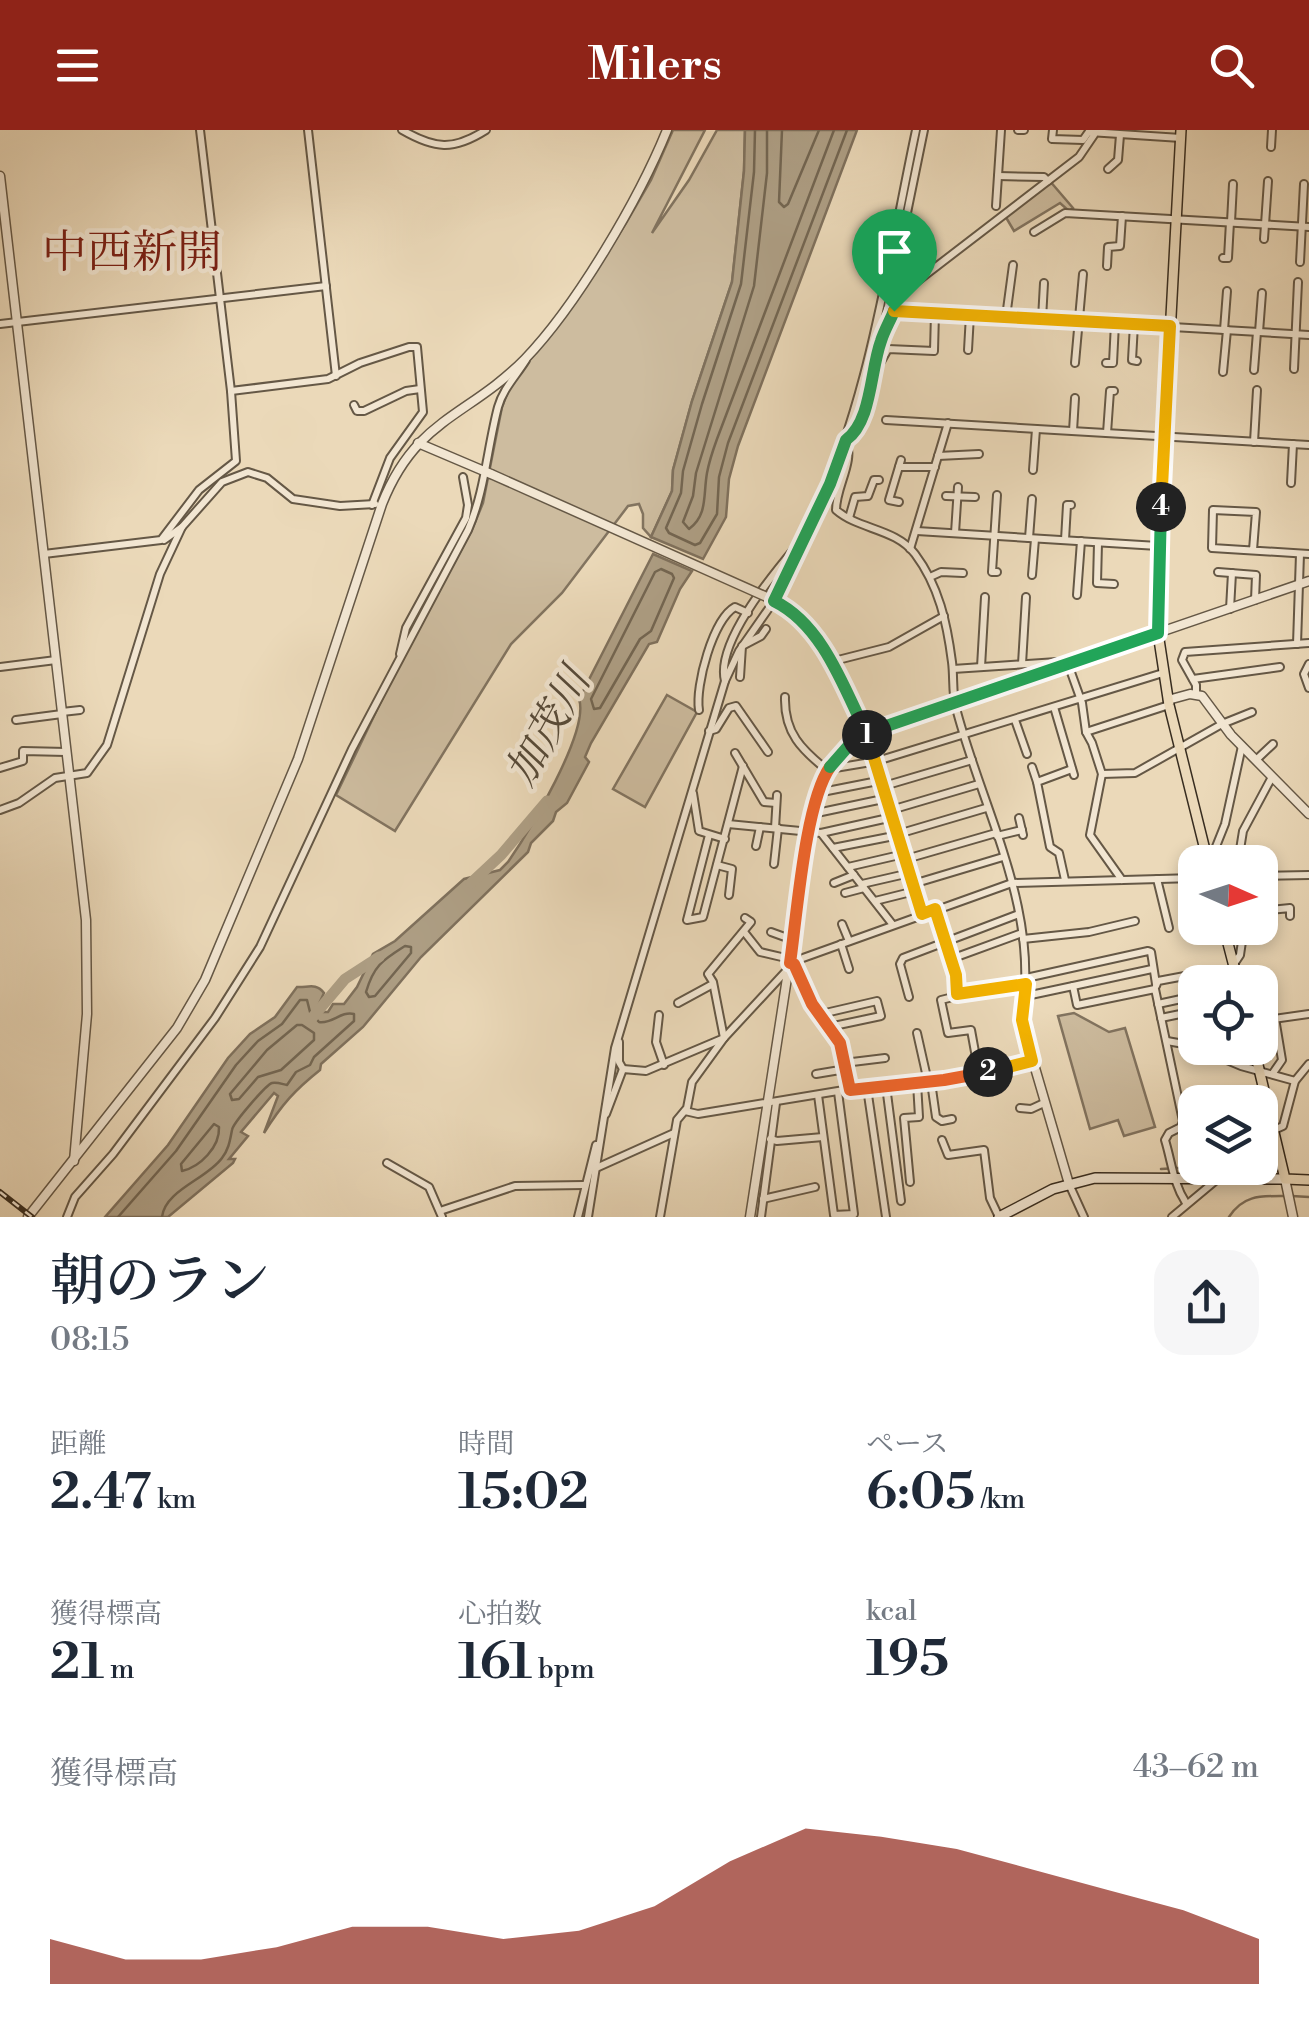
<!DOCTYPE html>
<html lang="ja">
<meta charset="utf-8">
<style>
body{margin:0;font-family:"Libre Bodoni","Noto Serif JP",serif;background:#f6f6f7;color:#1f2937;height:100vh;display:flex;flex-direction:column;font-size:38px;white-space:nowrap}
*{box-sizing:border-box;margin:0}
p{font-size:32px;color:#747a83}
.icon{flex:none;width:55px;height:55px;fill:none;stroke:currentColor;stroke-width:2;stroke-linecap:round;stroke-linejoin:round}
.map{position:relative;height:1087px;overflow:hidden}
.side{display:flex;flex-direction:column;background:#fff;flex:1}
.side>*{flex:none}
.needle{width:65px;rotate:93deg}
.buttons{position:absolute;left:1178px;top:715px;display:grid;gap:20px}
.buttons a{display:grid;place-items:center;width:100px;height:100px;border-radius:20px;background:#fff;box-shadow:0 5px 15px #0003;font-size:50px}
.pin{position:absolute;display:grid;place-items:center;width:85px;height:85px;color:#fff;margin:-102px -42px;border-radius:50% 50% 50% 0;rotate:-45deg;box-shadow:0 0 10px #0007}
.pin .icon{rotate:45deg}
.km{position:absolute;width:50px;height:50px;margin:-25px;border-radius:50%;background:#222;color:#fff;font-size:28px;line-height:50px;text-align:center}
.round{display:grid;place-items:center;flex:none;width:105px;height:105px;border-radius:30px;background:#f6f6f7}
.head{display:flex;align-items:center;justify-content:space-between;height:170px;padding:0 50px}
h1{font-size:55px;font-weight:600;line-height:75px}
.metrics{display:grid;grid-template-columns:repeat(3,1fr);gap:15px;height:170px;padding:10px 50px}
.metrics div{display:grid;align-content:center}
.metrics b{font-size:50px;font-weight:600}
.metrics small{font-size:28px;font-weight:400}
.metrics p{font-size:28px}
.chart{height:280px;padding:20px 50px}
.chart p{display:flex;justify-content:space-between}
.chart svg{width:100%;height:180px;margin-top:10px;fill:#8f2418;opacity:.7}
header{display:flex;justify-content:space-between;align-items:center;height:130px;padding:0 50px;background:#8f2418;color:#fff;font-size:45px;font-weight:600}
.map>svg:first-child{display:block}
.green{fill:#cdbc9f;stroke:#827460;stroke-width:2.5}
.water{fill:#ae9f85;stroke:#7f715d;stroke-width:2.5}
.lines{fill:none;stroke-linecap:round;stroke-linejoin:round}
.shore{stroke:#736652;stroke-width:2.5}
.stream{stroke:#7f715d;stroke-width:2.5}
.river{stroke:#ae9f85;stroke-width:11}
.minor-casing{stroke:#655846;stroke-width:10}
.tertiary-casing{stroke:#655846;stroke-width:11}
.secondary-casing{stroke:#382d20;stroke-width:12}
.primary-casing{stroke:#382d20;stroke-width:12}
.minor{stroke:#f2e6d2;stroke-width:6}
.tertiary{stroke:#f2e6d2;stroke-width:8}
.secondary{stroke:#f2e6d2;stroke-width:9}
.primary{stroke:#ebd9b9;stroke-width:9}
.rail-casing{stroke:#382d20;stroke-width:6}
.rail{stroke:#f2e6d2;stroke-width:2.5;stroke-dasharray:8;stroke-linecap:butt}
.tertiary-bridge-casing{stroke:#655846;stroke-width:11;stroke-linecap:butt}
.tertiary-bridge{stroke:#f2e6d2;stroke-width:8}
.split-1-casing{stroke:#fff;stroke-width:20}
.split-2-casing{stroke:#fff;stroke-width:20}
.split-3-casing{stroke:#fff;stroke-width:20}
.split-4-casing{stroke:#fff;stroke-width:20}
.split-5-casing{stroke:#fff;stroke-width:20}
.split-1{stroke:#22a559;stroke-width:12}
.split-2{stroke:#f5b400;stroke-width:12}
.split-3{stroke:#f0652b;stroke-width:12}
.split-4{stroke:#22a559;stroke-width:12}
.split-5{stroke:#f5b400;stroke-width:12}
.labels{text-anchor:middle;stroke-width:9;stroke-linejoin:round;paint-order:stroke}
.water-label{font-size:42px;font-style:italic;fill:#564a39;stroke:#f2e6d2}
.quarter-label{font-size:45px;fill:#7a1f14;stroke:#f2e6d2}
</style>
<header><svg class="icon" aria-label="menu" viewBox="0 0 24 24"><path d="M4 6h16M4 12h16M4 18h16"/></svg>Milers<svg class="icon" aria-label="search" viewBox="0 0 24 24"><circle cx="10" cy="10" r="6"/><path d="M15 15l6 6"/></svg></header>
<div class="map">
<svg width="1309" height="1087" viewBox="0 0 1309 1087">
<rect width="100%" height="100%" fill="#ebd9b9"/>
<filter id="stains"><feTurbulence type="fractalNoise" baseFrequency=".002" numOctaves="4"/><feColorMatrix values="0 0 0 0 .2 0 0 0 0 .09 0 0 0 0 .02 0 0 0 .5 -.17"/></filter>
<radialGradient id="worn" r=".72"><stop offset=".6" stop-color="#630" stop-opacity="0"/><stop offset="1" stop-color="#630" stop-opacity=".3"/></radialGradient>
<!-- green -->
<g class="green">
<path d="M673,0H705L652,103L689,50L717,0H745L744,41L732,152L692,271L673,340L672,361L651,407L643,398V384L639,374L628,376L562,463L511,514L395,701L336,665L398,536L471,402L483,373L502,277L510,256L586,156L626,93L651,50Z"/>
<path d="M1049,50L1073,78L1069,81L1060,73L1014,101L1004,84Z"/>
<path d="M667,565L697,582L645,677L613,659Z"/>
<path d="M1074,883L1109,902L1125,898L1155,997L1124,1006L1118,990L1090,999L1058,886Z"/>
</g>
<!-- water -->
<g class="water">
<path d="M745,0H857L738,316L729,349L726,387L703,429L651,407L672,361L673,340L692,271L732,152L744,41Z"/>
<path d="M653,424L692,441L680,459L657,512L649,514L591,613L585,627L589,632L567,673L556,682L553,691L531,713L528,722L421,827L363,897L321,934L320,940C295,960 282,974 264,1003L278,966L274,963L241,1002L248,1006L229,1029H235L233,1033L168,1087H105L168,1015L228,928L250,904L275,887L297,857C307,858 316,852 324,863L318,876L321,882H328L333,874H344L357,857L373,824L395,811L464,749L500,740L508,732C528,703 590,601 579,569Z"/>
</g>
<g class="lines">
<!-- shore -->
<g class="shore">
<path d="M755,0L754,42L741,154L702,274L683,341L681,363L666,398L669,403L695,415L700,413L717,384L719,347L728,313L847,0"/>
<path d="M767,0V43L754,156L696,343L693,366L683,392L689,399C708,385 703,365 707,343C709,332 713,320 717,309L834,0"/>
<path d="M782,0L779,72L784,77L788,74L819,0"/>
<path d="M661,439L672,444L674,448L651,501L640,509L600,578L594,579L591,569L655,442Z"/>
<path d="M405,816L411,817V823L375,866L369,867L366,862C374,835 383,830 405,816Z"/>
<path d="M297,895H302L314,903V910L281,940L258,947L239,969L232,970L230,964L267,920Z"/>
<path d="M214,994L219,997C220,1017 200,1037 182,1041L181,1034Z"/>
<path d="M118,1087L176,1021L236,935L258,911L282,894L300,870H307L310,882L319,892C333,894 340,881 354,884V891L314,927L310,935L296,942L287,955C282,954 277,952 272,953C266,955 233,993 232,1000C230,1010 229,1019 222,1028C207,1049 165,1060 162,1087"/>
</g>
<!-- stream -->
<g class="stream">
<path d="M1161,1039L1195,1037"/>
<path d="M1292,1066L1309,1067"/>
<path d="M1229,1087C1243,1065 1260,1066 1284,1066"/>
</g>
<!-- river -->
<g class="river">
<path d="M471,753L501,725L547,671"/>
<path d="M312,888L345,849L379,827"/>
</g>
<!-- minor casing -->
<g class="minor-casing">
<g id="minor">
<path d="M308,0L336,246"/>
<path d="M402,0C435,19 453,21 486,0"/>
<path d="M1018,0H1024"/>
<path d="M1053,0L1052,9L1083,10L1090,0"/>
<path d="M1089,2L1181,8"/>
<path d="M1271,17L1272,0"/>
<path d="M1108,39L1118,30L1120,5"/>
<path d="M998,46L1044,47L1048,51"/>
<path d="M996,76L1001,0"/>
<path d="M1231,92L1233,54"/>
<path d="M1034,102L1065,83L1309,97"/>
<path d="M1264,109L1268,51"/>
<path d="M1223,128H1228L1230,92"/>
<path d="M1300,132L1304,54"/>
<path d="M1107,136L1108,117L1120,116L1122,86"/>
<path d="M898,166L1079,27L1094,5"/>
<path d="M894,181L1309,205"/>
<path d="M1006,187L1013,135"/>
<path d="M1042,189L1044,153"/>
<path d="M0,194L326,156"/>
<path d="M1134,194L1132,230L1137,231"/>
<path d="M1224,200L1227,161"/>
<path d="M886,201C901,169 914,122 908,87"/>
<path d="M1259,202L1262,163"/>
<path d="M968,220L970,185"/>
<path d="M1075,233L1083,144"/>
<path d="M1106,233H1113L1115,193"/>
<path d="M879,235L888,219L934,221L935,183"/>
<path d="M1294,239L1298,152"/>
<path d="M1254,240L1257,202"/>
<path d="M1223,242L1227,200"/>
<path d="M231,261L328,249L360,233L409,217H417L423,282L390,328L372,375"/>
<path d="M354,275L357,281H364L406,261L420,259"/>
<path d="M886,290L1309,315"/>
<path d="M1073,301L1075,268"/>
<path d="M1107,303L1110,261H1114"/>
<path d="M849,309L863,282L875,239L924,0"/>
<path d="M846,310C855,332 836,356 836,380C859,400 895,398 915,424C939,456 947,493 952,532C954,547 952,563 956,578C982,679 1042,782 1021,890"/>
<path d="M1254,312L1257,260"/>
<path d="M938,326L979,324"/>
<path d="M899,337H935"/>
<path d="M1033,340L1036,299"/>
<path d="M1291,353L1293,314"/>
<path d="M997,365L992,442H997"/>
<path d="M946,366L975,367"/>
<path d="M899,372L889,370L901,330"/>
<path d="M849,388L855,367L868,366L874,350H879"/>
<path d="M917,401L1158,416"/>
<path d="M807,403C869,276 887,136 916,0"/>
<path d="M955,403L958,357"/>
<path d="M1029,408L1032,369"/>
<path d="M164,410L182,397L222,352L248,342L267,348L293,369L340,376L375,374"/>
<path d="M1065,410L1067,375H1071"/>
<path d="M1098,413L1097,453L1114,454"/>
<path d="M910,419L948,293"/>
<path d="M1253,420L1256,382L1213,380L1212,418L1309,424"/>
<path d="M44,424L161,410L199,360L236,331L231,261L200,0"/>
<path d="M1218,442L1256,445L1255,470"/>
<path d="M1032,445L1035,409"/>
<path d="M930,447L941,442L963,443"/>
<path d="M1077,465L1081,411"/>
<path d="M1230,479L1232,443"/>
<path d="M1297,514L1300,424"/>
<path d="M400,524L406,498L466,388L468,375L463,347"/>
<path d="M830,532L889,517L944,486"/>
<path d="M1022,534L1026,467"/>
<path d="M1309,534L1304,544L1309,558"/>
<path d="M0,537L56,530"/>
<path d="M981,537L985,467"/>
<path d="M953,539L1057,532L1068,534L1082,573L1086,602L1092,613L1102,644L1090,705L1122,750"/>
<path d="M740,547L742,516L761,506L766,499"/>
<path d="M1193,549L1280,537"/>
<path d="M725,551C715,512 775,442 799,413"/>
<path d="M1196,564V555L1182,530L1185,522L1309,513"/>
<path d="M785,567C784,603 802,620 827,640"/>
<path d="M1054,577L1074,645"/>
<path d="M699,580C695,556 713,489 735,477L748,483"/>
<path d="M62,582L80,580"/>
<path d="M16,590L62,584"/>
<path d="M1015,590L1027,624"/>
<path d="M709,601L716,599L729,578L736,576L768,622"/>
<path d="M1086,602L1169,575"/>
<path d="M866,603L873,615L922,784"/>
<path d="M735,623L764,672L776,673"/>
<path d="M1256,630L1273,614"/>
<path d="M1032,637L1037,652"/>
<path d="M0,638L23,631V621L66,622"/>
<path d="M829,639L877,631L1163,543"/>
<path d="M1102,644L1135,643L1222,594L1252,582"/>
<path d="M884,656L972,630"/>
<path d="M693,663L699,701L725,709"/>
<path d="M817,663L883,650"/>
<path d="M0,680L19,673L55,648L87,643L107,615L160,444L182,397"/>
<path d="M891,680L979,654"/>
<path d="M812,684L888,668"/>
<path d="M1019,688L1023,705"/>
<path d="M728,694L821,703L893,795"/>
<path d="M775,698L777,665"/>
<path d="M821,703L893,687"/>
<path d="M898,704L986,678"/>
<path d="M709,705L687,790L703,787L743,636"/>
<path d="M997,706L1022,700"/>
<path d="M756,716L760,697"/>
<path d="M833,718L899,705"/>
<path d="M1215,719L1225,694L1242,616"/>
<path d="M906,729L996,703"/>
<path d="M1238,732L1243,701L1272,647"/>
<path d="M774,734L778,698"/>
<path d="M717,735L732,739L729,765"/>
<path d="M848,737L904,724"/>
<path d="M1260,746L1309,745"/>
<path d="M1268,746L1269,763"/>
<path d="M1190,748L1195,765"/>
<path d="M1157,749L1169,798"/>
<path d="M1065,750L1059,723L1050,717L1037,652L1072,639"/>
<path d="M834,753L854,745"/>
<path d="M862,754L910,743"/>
<path d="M913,754L1003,727"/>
<path d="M845,763L864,758"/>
<path d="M875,771L915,761"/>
<path d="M935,779L956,845L957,863L1026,854"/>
<path d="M1193,780L1195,779"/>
<path d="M1260,781L1290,778V786"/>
<path d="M842,794L849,811"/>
<path d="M771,802L793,810"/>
<path d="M745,803L760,822L790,829"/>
<path d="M1023,809L1089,802L1135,791"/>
<path d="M841,814L849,839"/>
<path d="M951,829L1022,803"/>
<path d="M789,833L1012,753L1195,748"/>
<path d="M794,834L812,874L840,913L850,959"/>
<path d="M1234,834L1240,825L1244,798"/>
<path d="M1026,848L1148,821L1151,822L1156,854"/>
<path d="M1073,856L1152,839"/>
<path d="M1156,856L1158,851L1206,842"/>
<path d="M1026,866L1073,856L1077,875L1155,859L1183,991L1181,997L1169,1003L1165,1010C1172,1033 1173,1053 1186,1073"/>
<path d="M909,867L900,834L903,828L1019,784"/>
<path d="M949,868L941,870L948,903L971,900L979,944"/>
<path d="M678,873L713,854"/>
<path d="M1158,874L1195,866"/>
<path d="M821,884L877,871L881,886L829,897"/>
<path d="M659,885L656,912L664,935"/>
<path d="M1161,888L1195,881"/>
<path d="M1260,891L1309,884"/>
<path d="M917,903L928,952"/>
<path d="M1167,911L1195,916"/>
<path d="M619,912V932L623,939"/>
<path d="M1198,918L1241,936L1295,951"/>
<path d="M844,933L885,928"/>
<path d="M1273,943L1282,930L1275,888"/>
<path d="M816,944L846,939"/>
<path d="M931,952L936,987L942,991L952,989"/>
<path d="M886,956L901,1071"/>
<path d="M867,958L886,1087"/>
<path d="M818,965L834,1085L854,1084L838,962"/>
<path d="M1020,978L1031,979L1044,973"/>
<path d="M685,981L698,984L850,959L946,950L1032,931"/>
<path d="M606,984L623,939L646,941L724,908L713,852L708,844L751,792L745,788"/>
<path d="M1274,1000L1283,996L1295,951L1309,934"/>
<path d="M770,1009L777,1011L823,1007"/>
<path d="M942,1010L948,1025L984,1020L990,1068L999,1087"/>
<path d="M387,1033L429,1057L442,1087"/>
<path d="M594,1039L674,1003"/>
<path d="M910,1052L904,988L919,987L917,953"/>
<path d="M1069,1054L1084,1087"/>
<path d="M763,1069L815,1057"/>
<path d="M440,1081L515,1056L584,1055"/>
<path d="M67,1087L75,1067L113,1024L215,888L260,817L352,619L468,400C485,361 487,319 498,277C503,259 516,246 526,230"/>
<path d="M578,1087L596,1015"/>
<path d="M588,1087L615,918L725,551L739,521L774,471L807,403"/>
<path d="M660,1087L677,990L687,978L692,952L724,908L788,839"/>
<path d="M761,1087L776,973"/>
<path d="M1172,1087L1214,1052L1215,1048"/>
</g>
</g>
<!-- tertiary casing -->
<g class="tertiary-casing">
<g id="tertiary">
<path d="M0,46L86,790L87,884L74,1031"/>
<path d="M418,313L491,344"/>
<path d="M769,468C821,495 842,553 866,603"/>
<path d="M1168,570L1190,564L1202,566L1231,605L1309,684"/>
<path d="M1021,890L1069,1054"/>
<path d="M1285,1049L1293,1087"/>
<path d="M28,1087L177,898L205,850L298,629L382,374C416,288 468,287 525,229C577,175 639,69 667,0"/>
<path d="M750,1087L813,680C821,646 837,623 866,603L1309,451"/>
</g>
</g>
<!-- secondary casing -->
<g class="secondary-casing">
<path id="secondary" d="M999,1087L1053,1059L1095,1048L1285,1049"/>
</g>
<!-- primary casing -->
<g class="primary-casing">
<g id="primary">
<path d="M1181,0L1158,429V503L1169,575L1208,732"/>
<path d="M1224,798L1238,852"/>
<path d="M1254,918L1285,1049L1309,1050"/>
</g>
</g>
<!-- minor -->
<use href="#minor" class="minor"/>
<!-- tertiary -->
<use href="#tertiary" class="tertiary"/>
<!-- secondary -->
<use href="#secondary" class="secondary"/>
<!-- primary -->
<use href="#primary" class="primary"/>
<!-- rail casing -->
<g class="rail-casing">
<path id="rail" d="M0,1062L32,1087"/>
</g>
<!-- rail -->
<use href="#rail" class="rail"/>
<!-- tertiary-bridge casing -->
<g class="tertiary-bridge-casing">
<path id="tertiary-bridge" d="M491,344L769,468"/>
</g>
<!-- tertiary-bridge -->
<use href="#tertiary-bridge" class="tertiary-bridge"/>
</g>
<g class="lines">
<!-- split-1 casing -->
<g class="split-1-casing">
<path id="split-1" d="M867,605C844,558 823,495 774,471L830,354L846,310C872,291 870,241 881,211C884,201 890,191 894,181"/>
</g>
<!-- split-2 casing -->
<g class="split-2-casing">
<path id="split-2" d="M867,605L922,784L935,779L956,845L957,864L1026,854L1022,890L1032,931L988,942"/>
</g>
<!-- split-3 casing -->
<g class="split-3-casing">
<path id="split-3" d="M830,637C805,673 797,785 790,833L794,834L812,874L840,913L850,960L944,950L988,942"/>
</g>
<!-- split-4 casing -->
<g class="split-4-casing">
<path id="split-4" d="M830,637L852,612L866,603L1158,503L1161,377"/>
</g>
<!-- split-5 casing -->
<g class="split-5-casing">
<path id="split-5" d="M894,181L1170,196L1161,377"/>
</g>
<!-- split-1 -->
<use href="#split-1" class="split-1"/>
<!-- split-2 -->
<use href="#split-2" class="split-2"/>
<!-- split-3 -->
<use href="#split-3" class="split-3"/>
<!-- split-4 -->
<use href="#split-4" class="split-4"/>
<!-- split-5 -->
<use href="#split-5" class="split-5"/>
</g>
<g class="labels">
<!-- water labels -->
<g class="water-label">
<text transform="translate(547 596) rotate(-61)" y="15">加茂川</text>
</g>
<!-- quarter labels -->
<g class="quarter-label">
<text x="132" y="137">中西新開</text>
</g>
</g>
<rect width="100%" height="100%" filter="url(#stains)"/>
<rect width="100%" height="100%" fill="url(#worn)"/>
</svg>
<div class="buttons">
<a><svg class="needle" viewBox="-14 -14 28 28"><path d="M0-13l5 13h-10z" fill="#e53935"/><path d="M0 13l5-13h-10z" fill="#747a83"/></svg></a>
<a><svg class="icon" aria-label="locate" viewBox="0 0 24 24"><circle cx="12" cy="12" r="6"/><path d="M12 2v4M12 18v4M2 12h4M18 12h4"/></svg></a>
<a><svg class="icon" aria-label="layers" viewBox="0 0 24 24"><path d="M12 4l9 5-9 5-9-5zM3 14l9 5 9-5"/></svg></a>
</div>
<div class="pin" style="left:894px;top:181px;background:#1e9e55"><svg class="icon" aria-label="arrive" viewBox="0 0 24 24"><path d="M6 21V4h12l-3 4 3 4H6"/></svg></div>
<b class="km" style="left:867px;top:605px">1</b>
<b class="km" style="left:988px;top:942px">2</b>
<b class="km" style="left:1161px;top:377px">4</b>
</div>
<section class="side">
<div class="head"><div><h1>朝のラン</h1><p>08:15</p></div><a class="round"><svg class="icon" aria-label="share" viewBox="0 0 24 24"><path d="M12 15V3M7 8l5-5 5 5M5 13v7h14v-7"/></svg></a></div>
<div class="metrics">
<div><p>距離</p><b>2.47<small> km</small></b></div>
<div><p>時間</p><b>15:02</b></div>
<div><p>ペース</p><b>6:05<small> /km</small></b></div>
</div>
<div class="metrics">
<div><p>獲得標高</p><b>21<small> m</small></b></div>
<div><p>心拍数</p><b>161<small> bpm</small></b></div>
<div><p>kcal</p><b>195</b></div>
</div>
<div class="chart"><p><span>獲得標高</span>43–62 m</p>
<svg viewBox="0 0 160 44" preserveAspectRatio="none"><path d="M0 44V33L10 38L20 38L30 35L40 30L50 30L60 33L70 31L80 25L90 14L100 6L110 8L120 11L130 16L140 21L150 26L160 33V44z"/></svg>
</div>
</section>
